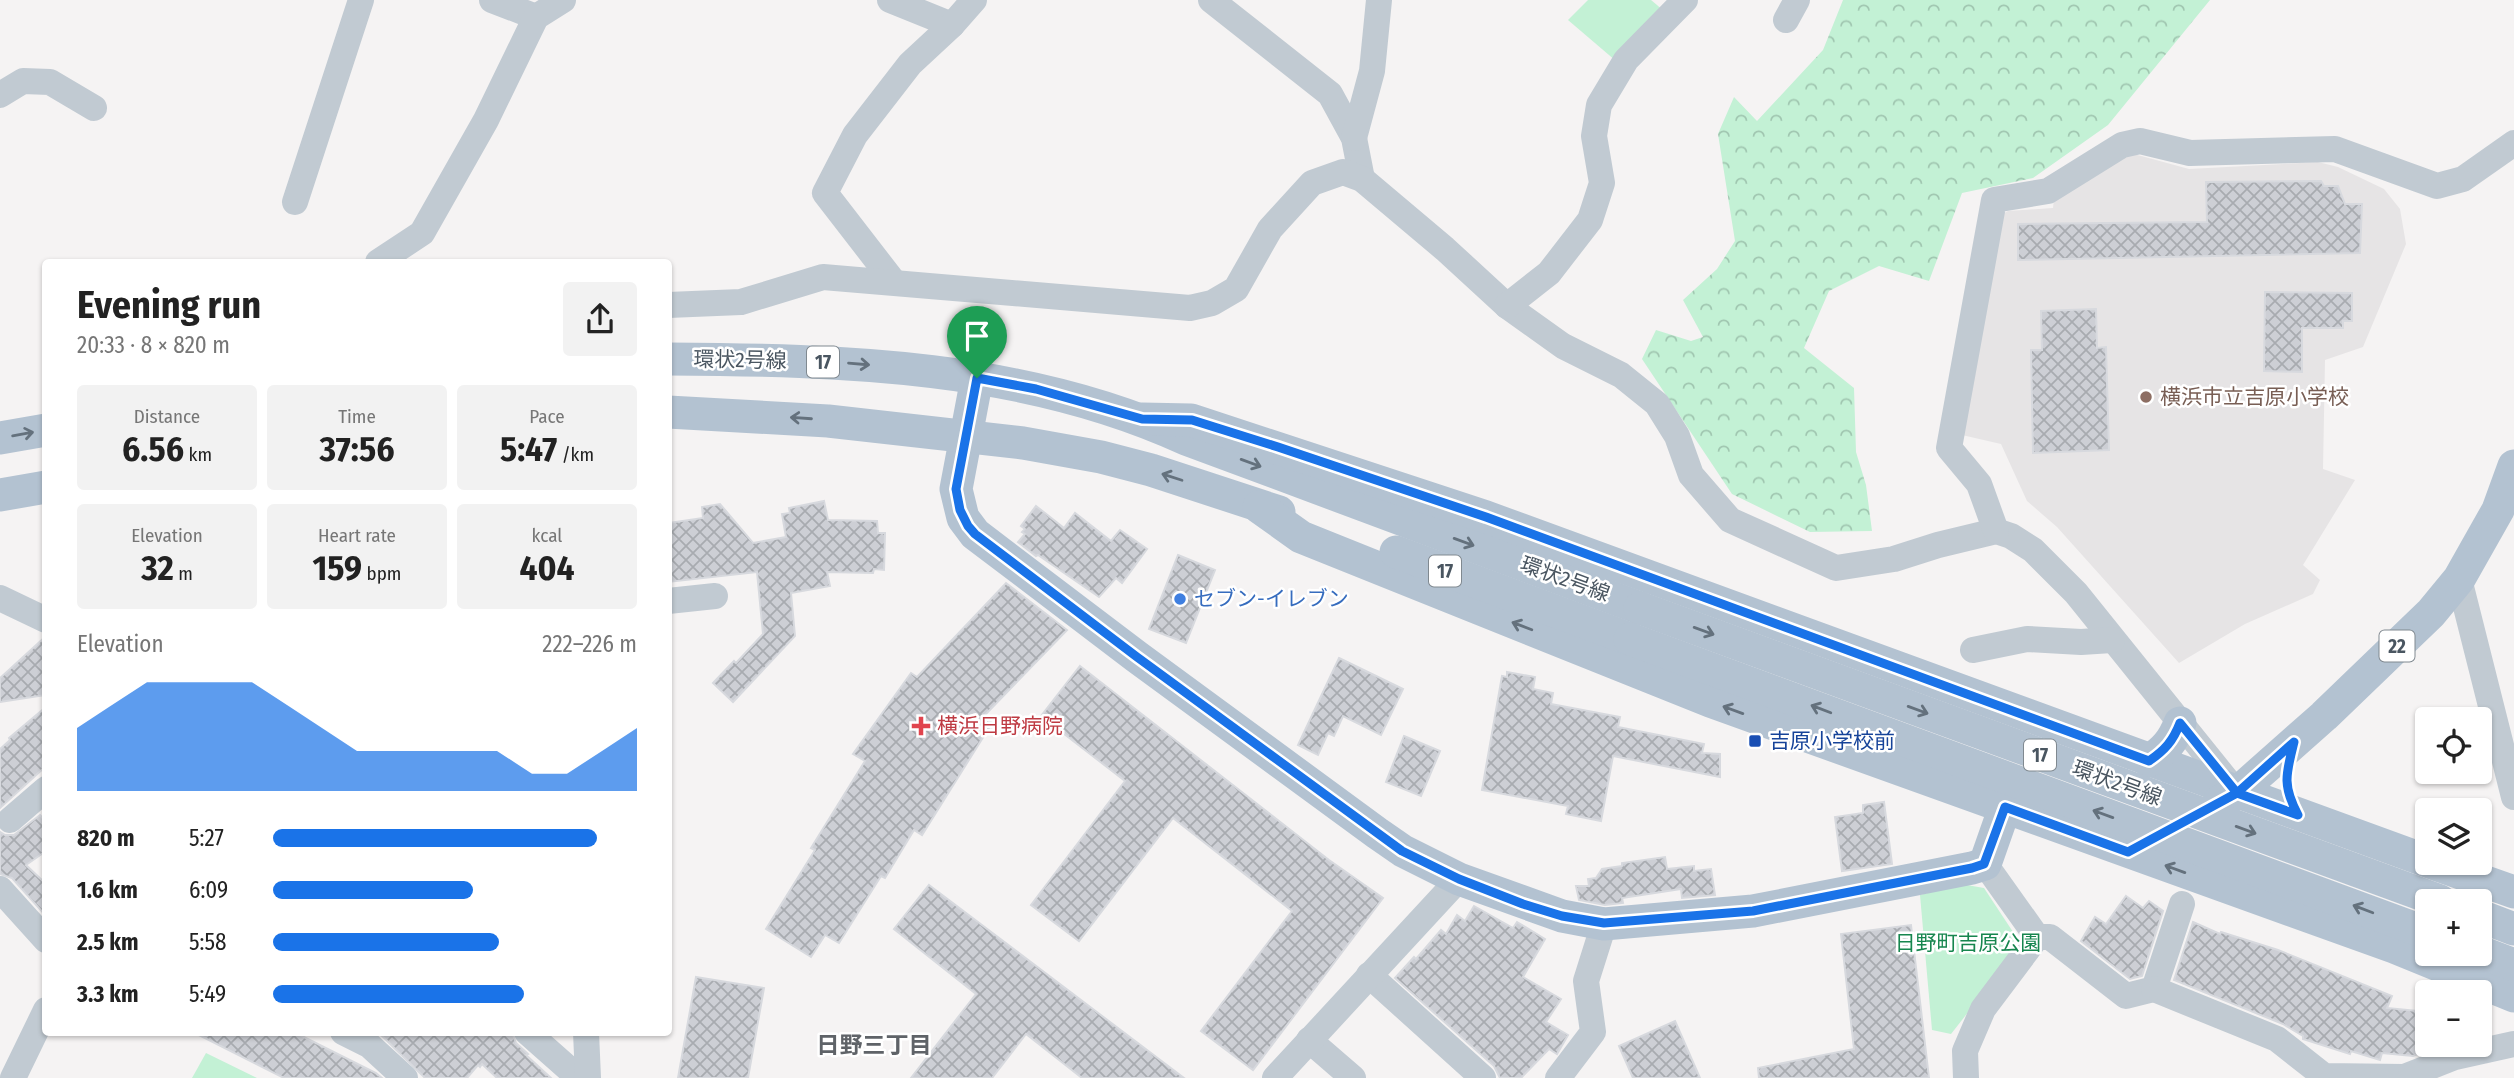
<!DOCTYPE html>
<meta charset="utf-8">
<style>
body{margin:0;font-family:"Fira Sans Condensed","Noto Sans JP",sans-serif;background:#f2f2f2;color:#222;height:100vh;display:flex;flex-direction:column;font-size:26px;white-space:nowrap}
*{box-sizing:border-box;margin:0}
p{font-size:23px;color:#767676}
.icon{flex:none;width:38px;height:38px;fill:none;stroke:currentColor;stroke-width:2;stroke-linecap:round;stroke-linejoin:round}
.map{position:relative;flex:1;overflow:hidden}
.details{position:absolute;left:42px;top:259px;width:630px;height:777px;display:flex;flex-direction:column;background:#fff;border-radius:7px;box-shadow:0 2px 5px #0004}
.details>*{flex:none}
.tools{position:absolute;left:2415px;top:707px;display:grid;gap:14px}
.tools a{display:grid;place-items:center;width:77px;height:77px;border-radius:7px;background:#fff;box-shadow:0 2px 5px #0004;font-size:35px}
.pin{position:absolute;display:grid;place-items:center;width:60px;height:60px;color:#fff;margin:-72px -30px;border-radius:50% 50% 50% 0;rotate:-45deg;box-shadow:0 0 7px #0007}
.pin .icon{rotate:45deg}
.round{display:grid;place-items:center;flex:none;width:74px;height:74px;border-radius:7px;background:#f2f2f2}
.summary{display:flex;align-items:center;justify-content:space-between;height:119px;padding:0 35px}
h1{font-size:38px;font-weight:700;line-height:52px}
.stats{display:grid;grid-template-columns:repeat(3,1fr);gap:10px;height:119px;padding:7px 35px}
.stats div{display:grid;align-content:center;border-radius:7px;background:#f2f2f2;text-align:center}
.stats b{font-size:35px;font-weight:700}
.stats small{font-size:19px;font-weight:400}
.stats p{font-size:19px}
.chart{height:196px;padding:14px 35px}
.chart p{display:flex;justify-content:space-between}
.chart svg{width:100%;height:126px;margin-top:7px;fill:#1a73e8;opacity:.7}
ul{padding:0 35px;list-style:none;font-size:23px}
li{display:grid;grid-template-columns:112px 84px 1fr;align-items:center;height:52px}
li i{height:18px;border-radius:9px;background:#1a73e8}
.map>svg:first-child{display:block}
.education{fill:#e6e4e5}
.green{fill:#c3f1d5}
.forest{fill:url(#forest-crowns)}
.building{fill:url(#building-cross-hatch);stroke:#d7d9de;stroke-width:2}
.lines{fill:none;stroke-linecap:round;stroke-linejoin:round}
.minor{stroke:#c1cad2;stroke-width:26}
.major{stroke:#b3c2d1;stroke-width:33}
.major-bridge{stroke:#b3c2d1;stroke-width:33}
.oneway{stroke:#64717d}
.route-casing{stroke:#fff;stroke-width:14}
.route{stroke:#1a73e8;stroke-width:9}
.education-dot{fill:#8d6e63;stroke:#fff;stroke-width:2.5}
.shop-dot{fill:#3f7fe0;stroke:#fff;stroke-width:2.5}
.health-dot{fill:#e0444e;stroke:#fff;stroke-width:2.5}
.transit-dot{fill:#1a4fb4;stroke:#fff;stroke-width:2.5}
.labels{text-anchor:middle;stroke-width:5;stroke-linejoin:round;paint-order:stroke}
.shield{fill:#fff;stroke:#808990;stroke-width:2}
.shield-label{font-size:19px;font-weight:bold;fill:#4a5661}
.street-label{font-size:21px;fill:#4a5661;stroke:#fff}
.education-label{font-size:21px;fill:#785e54;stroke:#fff;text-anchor:start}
.shop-label{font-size:21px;fill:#366cbe;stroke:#fff;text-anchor:start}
.health-label{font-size:21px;fill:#be3a42;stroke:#fff;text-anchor:start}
.transit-label{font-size:21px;fill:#164399;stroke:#fff;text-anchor:start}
.park-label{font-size:21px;fill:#17864f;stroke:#fff}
.neighbourhood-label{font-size:23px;font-weight:bold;fill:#5f6368;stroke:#fff}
</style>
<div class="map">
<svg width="2514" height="1078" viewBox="0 0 2514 1078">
<defs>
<pattern id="forest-crowns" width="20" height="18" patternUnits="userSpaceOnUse" patternTransform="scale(1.75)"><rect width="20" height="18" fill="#c3f1d5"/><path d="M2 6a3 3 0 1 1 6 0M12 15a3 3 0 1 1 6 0" fill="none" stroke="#a0c6b0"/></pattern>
<pattern id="building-cross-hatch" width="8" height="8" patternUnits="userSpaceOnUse" patternTransform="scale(1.75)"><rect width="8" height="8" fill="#cdcfd5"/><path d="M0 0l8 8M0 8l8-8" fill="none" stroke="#a8abb0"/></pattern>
</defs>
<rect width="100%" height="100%" fill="#f5f3f3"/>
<!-- education -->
<path class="education" d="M2134,154L2189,169L2318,162L2338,167L2384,189L2400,209L2406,244L2363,347L2325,360L2323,469L2355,480L2303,565L2320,580L2313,594L2245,624L2179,663L2057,527L2027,501L2001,444L1962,435L1995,218L2008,211L2053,208L2054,199L2118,156Z"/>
<!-- green -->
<g class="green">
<path d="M1588,0H1651L1664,11L1616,61L1568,20Z"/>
<path d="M1961,884L1984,888L2015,935L2020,946L1951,1034L1932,1030L1920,895Z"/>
<path d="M206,1053L257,1078H192Z"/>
</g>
<!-- forest -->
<path class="forest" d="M1843,0H2210L2108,125L2033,178L1962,193L1929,281L1879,266L1829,291L1804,348L1854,388L1856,452L1866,485L1872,531L1810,532L1732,494L1642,359L1656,330L1691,341L1703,337L1683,300L1717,269L1735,241L1718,134L1734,97L1757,121L1823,50Z"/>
<!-- building -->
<g class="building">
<path d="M2321,181L2324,186H2338L2345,204H2362L2360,253L2018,260V224L2207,222L2206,182Z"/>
<path d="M2265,292L2352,293V321H2343V328H2302V372L2264,371Z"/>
<path d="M2096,309L2097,348L2106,347L2109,450L2033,453L2031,350H2042L2041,311Z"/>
<path d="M824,501L828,520L877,521L878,533H885L884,570L874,569L873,573L827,572L830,586L791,593L795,636L733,702L713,683L734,661L736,663L763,634L757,572L668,582V523L703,518L702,507L720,504L753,543L786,537L782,514L790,513L789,508Z"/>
<path d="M1036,506L1064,528L1075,513L1111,541L1120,530L1147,549L1122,583L1116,578L1099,597L1038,555L1036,556L1018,542L1025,534L1022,532L1025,529L1021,526Z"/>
<path d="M1178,555L1215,570L1186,643L1149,629Z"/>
<path d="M1006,583L1067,630L983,717L992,723L922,835L914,830L885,878L881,876L839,943L825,935L811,957L766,929L815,850L811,848L865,761L853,754L911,673L917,677Z"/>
<path d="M46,636V695L0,702V678Z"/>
<path d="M1339,658L1403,689L1381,735L1343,716L1334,736L1328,733L1318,755L1298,745Z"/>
<path d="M1080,666L1329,860L1383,898L1253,1070L1201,1031L1292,911L1173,818L1079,941L1031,905L1125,781L1041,716Z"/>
<path d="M1507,672L1535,677L1533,689L1553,693L1551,704L1620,717L1618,727L1704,744L1702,753L1720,754V777L1613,756L1601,821L1566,814L1568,806L1482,790L1502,676L1507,677Z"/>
<path d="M46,707V766L0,808V749L10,740L9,738Z"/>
<path d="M1404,736L1440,751L1421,796L1386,782Z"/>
<path d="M1884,802L1892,864L1842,871L1835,817L1863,813V805Z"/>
<path d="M40,815L46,822V851L26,865L46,884V916L12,878L0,874V832L5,835H14Z"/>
<path d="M1665,857L1667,869L1694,866V871L1711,869L1715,895L1682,898L1681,889L1622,898L1623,903L1605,905L1579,900L1576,886H1589L1588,879L1596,878L1602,869L1622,866V863Z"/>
<path d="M929,885L1184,1078H1082L1026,1034L992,1078H911L976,994L894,929Z"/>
<path d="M2126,896L2143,908L2149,901L2163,911L2142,976L2130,979L2081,941L2095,917L2106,924Z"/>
<path d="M1474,906L1513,928L1517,922L1545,939L1523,977L1561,999L1546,1022L1568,1035L1557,1054L1549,1049L1521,1078H1500L1494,1066L1395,978L1414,957L1416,959L1441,930L1446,934L1457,915L1465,921Z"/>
<path d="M2193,922L2220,934L2221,932L2278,950L2392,996L2387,1008L2427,1012V1048L2419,1047L2418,1054L2413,1056L2382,1053L2380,1060L2351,1051L2350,1054L2303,1039V1036L2283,1024L2174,980Z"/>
<path d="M1911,925L1929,1078H1759L1758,1068L1854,1049L1841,934Z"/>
<path d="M696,977L764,988L748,1078H678Z"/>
<path d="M1675,1021L1700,1078H1633L1619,1046Z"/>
<path d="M193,1032H294L376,1073L382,1078H284Z"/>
<path d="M378,1032H512L516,1043L528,1054L526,1055L551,1078H497L482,1064L480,1067L478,1065L467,1078H425Z"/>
</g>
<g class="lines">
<!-- minor -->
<g class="minor">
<path d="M492,0L536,17"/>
<path d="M890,0L952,25"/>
<path d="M1211,0L1330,94L1354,138L1362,179"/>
<path d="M1786,20L1797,0"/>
<path d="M0,95L23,81L50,82L94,108"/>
<path d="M1354,138L1372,71L1379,0"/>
<path d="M295,202L361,0"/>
<path d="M378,262L422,233L486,120L536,17L563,0"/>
<path d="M893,281L825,193L855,135L910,64L952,25L974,0"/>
<path d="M668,305L741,302L823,277L1190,308L1212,303L1236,289L1270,229L1312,183L1343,172L1362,179L1445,249L1507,306L1563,346L1621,375L1657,404L1677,436L1691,475L1730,520L1836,568L1894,559L1938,545L1996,531L2011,536L2033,550L2076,593L2237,793"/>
<path d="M1507,306L1549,273L1590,220L1602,183L1594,136L1599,105L1626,60L1685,0"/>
<path d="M1996,531L1979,484L1949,448L1994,200L2048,191L2122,145L2140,141L2190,153L2335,149L2437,186L2463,179L2514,143"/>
<path d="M2459,579L2514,797"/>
<path d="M0,598L46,620"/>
<path d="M668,601L715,596"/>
<path d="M1973,650L2027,639L2081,642L2112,640"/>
<path d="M10,820L46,789"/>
<path d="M0,889L46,940"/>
<path d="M2037,937H2050L2126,996L2154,989L2182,904"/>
<path d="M1369,975L1483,1078"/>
<path d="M2154,989L2277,1039L2324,1076L2404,1077L2455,1057L2514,1044"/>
<path d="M343,1032L369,1045L405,1078"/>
<path d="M527,1032L579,1078"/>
<path d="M586,1032L588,1078"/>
<path d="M1309,1040L1353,1078"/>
<path d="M13,1078L46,1010"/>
<path d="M1275,1078L1459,879"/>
<path d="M1558,1078L1593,1032L1586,981L1604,924"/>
<path d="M1966,1078L1965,1051L1983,1009L2037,937L1985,864"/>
</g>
<!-- major -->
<g class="major">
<path d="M668,359C843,360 1025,365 1186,439L1640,608"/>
<path d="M977,378L956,489L963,518L975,534L1137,657L1377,833L1403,851L1459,879L1562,916L1604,924L1753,911L1972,868L1985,864L2005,807"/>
<path d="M668,412L828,421L1023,443L1101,457L1151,470L1279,512"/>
<path d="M1142,419L1191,420L1486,517L2427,861"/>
<path d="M0,438L46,430"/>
<path d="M0,495L46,487"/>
<path d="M1259,507L1301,537L1710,701L2394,947L2514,996"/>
<path d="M1396,552L1630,639"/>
<path d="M2149,761C2165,750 2173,741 2180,723"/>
<path d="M2219,802L2237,793L2324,716L2431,613L2459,579L2498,510L2514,466"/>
<path d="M2432,863L2514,892"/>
<path d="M2480,916L2514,929"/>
<path d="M2480,952L2514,965"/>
</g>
<!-- major-bridge -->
<g class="major-bridge">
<path d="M1640,608L2440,901"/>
<path d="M1630,639L2427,933"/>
</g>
</g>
<!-- one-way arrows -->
<defs><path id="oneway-shaft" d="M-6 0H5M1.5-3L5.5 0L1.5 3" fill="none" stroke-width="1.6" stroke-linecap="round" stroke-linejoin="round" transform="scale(1.75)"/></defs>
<g class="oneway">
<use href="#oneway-shaft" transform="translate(859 364) rotate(5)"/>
<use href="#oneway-shaft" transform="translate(801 418) rotate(-176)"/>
<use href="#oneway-shaft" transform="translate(23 434) rotate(-10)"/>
<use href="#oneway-shaft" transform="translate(1251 463) rotate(20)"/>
<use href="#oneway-shaft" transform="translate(1172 477) rotate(-162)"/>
<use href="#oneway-shaft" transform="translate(1464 542) rotate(20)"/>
<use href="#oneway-shaft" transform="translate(1522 626) rotate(-159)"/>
<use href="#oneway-shaft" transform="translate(1704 631) rotate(20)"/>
<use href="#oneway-shaft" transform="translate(1821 709) rotate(-159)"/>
<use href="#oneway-shaft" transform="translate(1733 710) rotate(-160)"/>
<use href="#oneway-shaft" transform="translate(1918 710) rotate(20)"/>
<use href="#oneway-shaft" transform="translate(2103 814) rotate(-160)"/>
<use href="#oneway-shaft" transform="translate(2246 830) rotate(20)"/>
<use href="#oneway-shaft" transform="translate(2175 869) rotate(-160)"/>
<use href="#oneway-shaft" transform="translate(2363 909) rotate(-159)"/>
</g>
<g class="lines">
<!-- route casing -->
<g class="route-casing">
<path id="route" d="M977,378L956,489L960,510L968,526L975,534L1137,657L1402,851L1459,879L1523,904L1562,916L1604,923L1753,911L1972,868L1984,864L2005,807L2128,852L2237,793L2298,815C2282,785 2286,774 2294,742L2237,793L2180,723C2173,741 2165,750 2149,761L1486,517L1278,447L1192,420L1142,419L1036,389L977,378"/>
</g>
<!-- route -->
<use href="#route" class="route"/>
</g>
<!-- markers -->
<circle class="education-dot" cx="2146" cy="397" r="7"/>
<circle class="shop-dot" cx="1180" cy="599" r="7"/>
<path class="health-dot" d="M917.5 715.5h7v7h7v7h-7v7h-7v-7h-7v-7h7z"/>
<rect class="transit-dot" x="1748" y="734" width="14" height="14" rx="3.5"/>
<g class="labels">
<!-- shield labels -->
<g class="shield">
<rect x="807" y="346.5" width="32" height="31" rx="5"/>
<rect x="1429" y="555.5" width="32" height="31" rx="5"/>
<rect x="2379.5" y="630.5" width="35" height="31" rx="5"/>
<rect x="2024" y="739.5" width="32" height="31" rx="5"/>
</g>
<g class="shield-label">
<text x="823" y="369">17</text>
<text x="1445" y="578">17</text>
<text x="2397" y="653">22</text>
<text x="2040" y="762">17</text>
</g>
<!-- street labels -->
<g class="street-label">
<text transform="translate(740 360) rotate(1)" y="7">環状2号線</text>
<text transform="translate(1565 579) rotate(20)" y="7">環状2号線</text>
<text transform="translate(2117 783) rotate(20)" y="7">環状2号線</text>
</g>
<!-- education labels -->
<g class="education-label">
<text x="2160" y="404">横浜市立吉原小学校</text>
</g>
<!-- shop labels -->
<g class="shop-label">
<text x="1194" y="606">セブン-イレブン</text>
</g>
<!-- health labels -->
<g class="health-label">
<text x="937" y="733">横浜日野病院</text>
</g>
<!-- transit labels -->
<g class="transit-label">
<text x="1769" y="748">吉原小学校前</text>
</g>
<!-- park labels -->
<g class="park-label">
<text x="1968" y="950">日野町吉原公園</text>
</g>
<!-- neighbourhood labels -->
<g class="neighbourhood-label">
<text x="874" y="1053">日野三丁目</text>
</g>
</g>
</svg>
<div class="tools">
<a><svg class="icon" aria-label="locate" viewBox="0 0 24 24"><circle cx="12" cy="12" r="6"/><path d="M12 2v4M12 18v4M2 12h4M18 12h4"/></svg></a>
<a><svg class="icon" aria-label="layers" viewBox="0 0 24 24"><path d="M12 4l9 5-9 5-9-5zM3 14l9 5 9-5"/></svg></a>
<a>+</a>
<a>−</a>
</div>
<div class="pin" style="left:977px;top:378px;background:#1e9e55"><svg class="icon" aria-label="arrive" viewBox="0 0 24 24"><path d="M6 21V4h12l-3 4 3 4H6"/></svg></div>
<section class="details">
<div class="summary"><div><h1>Evening run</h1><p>20:33 · 8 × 820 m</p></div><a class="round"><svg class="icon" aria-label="share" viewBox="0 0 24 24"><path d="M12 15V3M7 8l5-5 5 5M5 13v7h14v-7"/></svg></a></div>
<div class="stats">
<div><p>Distance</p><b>6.56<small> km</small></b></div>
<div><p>Time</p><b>37:56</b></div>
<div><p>Pace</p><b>5:47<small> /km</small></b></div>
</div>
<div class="stats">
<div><p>Elevation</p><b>32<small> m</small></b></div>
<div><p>Heart rate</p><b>159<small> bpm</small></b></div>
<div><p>kcal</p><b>404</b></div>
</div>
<div class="chart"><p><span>Elevation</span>222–226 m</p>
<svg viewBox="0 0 160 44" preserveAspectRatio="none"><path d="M0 44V22L10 14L20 6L30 6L40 6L50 6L60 14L70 22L80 30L90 30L100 30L110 30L120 30L130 38L140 38L150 30L160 22V44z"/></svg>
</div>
<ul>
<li><b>820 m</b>5:27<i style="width:89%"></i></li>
<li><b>1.6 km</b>6:09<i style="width:55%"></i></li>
<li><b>2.5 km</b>5:58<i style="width:62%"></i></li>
<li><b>3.3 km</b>5:49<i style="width:69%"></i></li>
</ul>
</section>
</div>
